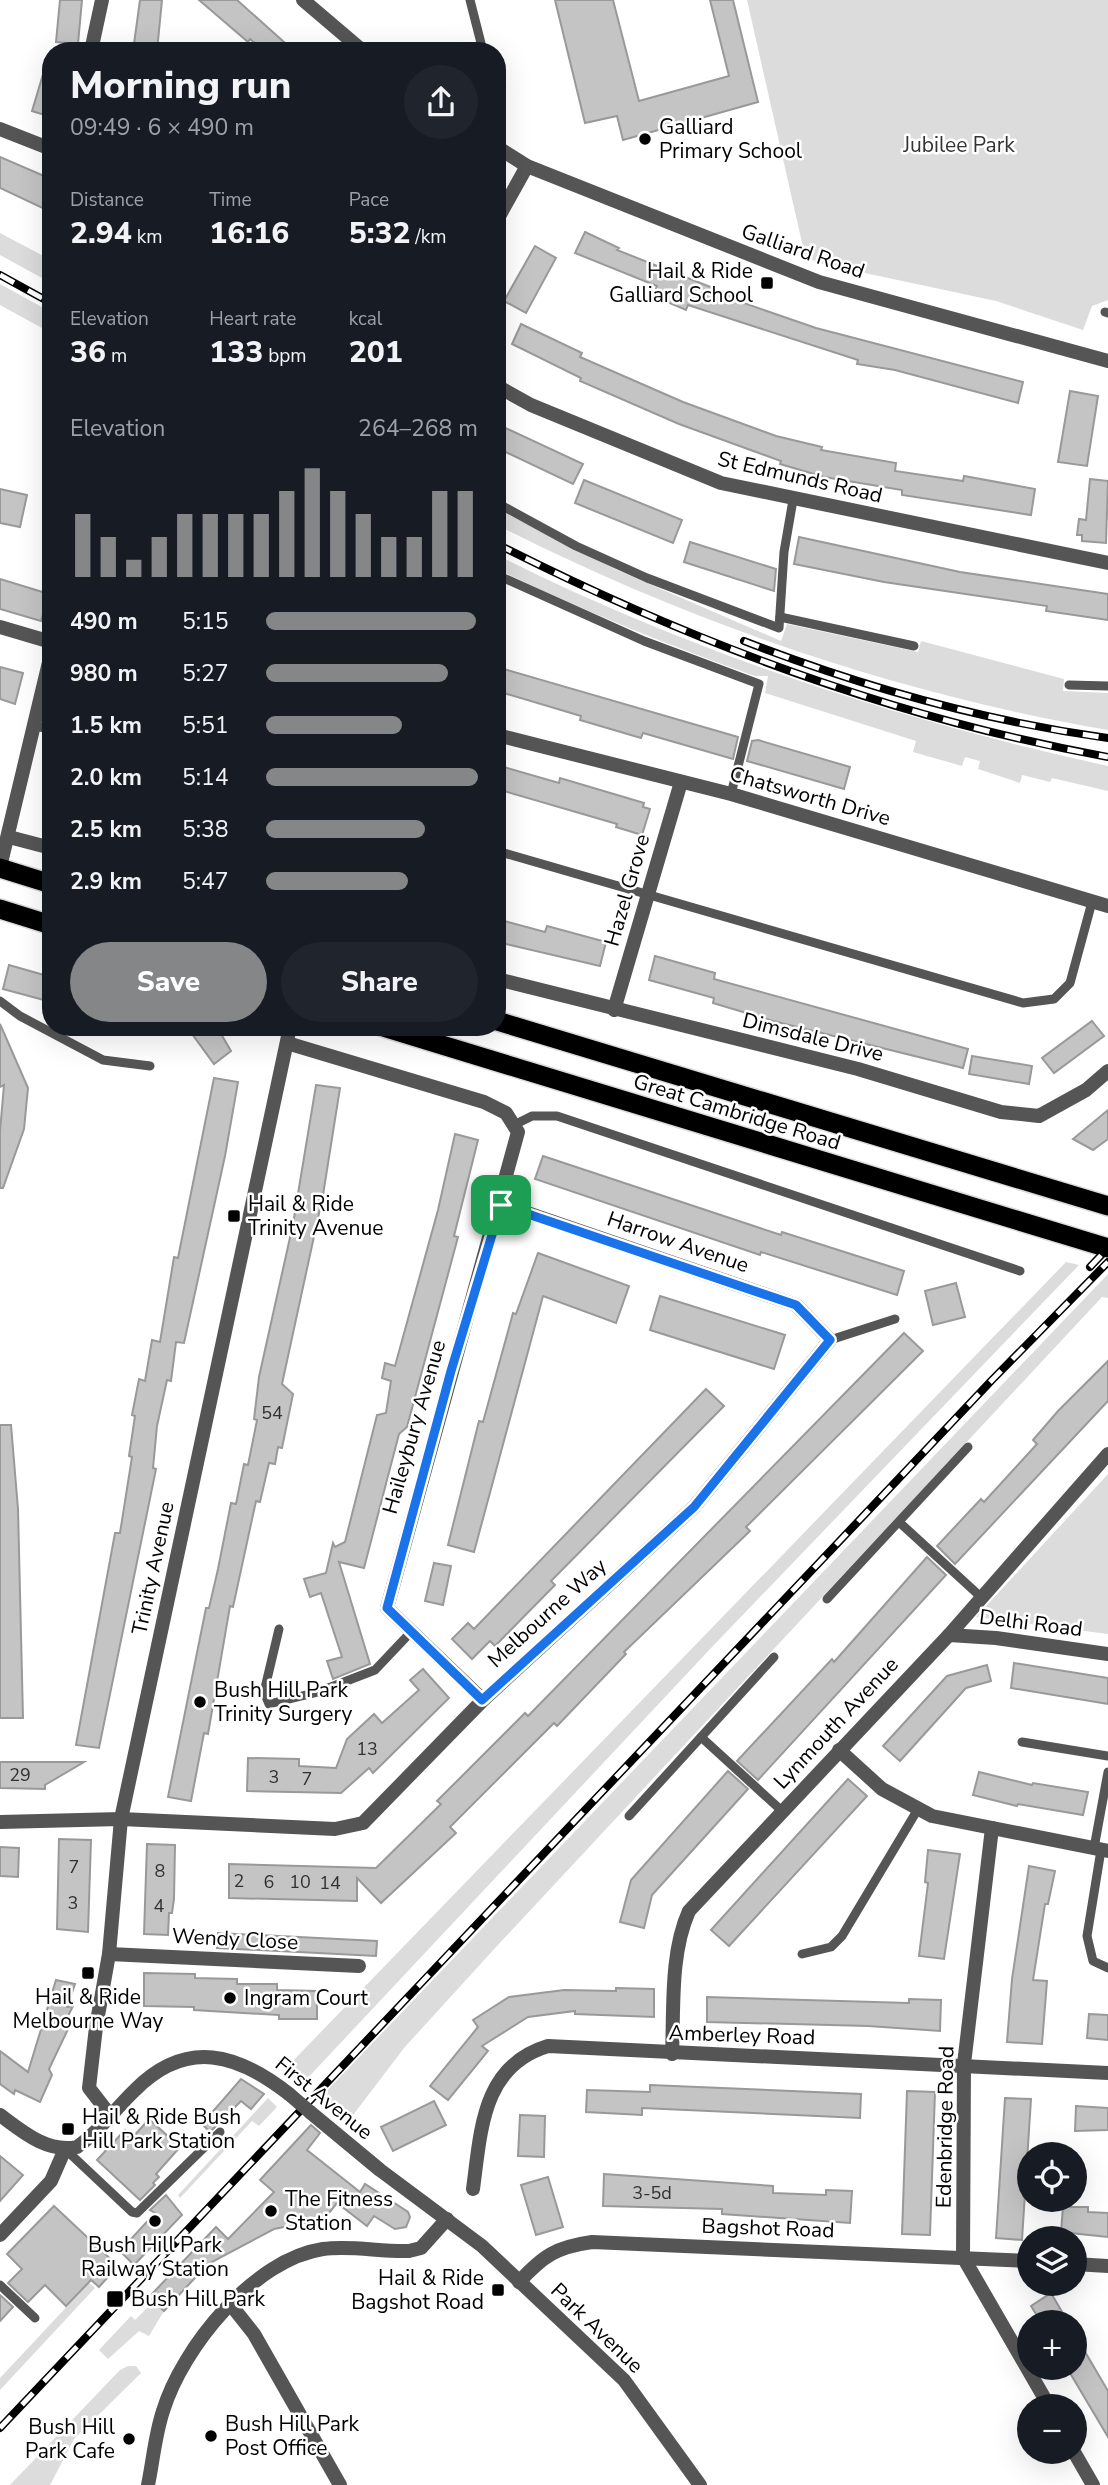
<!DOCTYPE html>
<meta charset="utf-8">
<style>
body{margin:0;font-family:"Nunito Sans",sans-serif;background:#20242c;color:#f1f3f6;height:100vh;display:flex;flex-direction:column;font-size:26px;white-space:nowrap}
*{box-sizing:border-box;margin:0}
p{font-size:23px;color:#9ea1a6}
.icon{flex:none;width:38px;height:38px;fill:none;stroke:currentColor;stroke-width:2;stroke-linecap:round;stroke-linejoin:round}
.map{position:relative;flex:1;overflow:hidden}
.sheet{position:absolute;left:42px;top:42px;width:464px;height:994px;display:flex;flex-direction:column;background:#171b24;border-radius:28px;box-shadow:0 7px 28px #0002}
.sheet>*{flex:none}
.tools{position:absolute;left:1017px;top:2142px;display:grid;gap:14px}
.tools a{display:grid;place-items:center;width:70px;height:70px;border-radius:50%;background:#171b24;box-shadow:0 7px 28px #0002;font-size:35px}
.pin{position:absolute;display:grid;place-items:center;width:60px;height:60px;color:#fff;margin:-30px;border-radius:14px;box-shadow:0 4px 10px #0006}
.round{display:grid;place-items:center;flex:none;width:74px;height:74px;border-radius:37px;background:#20242c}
.head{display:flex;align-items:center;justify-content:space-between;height:119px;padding:0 28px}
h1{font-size:38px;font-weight:800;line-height:52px}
.figures{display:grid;grid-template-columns:repeat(3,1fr);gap:10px;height:119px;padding:7px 28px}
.figures div{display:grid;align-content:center}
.figures b{font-size:30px;font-weight:800}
.figures small{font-size:19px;font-weight:400}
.figures p{font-size:19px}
.chart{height:196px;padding:14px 28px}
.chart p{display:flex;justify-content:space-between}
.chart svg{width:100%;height:126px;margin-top:7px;stroke:#858687;stroke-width:6}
.button{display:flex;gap:14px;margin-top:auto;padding:14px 28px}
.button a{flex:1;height:80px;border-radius:42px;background:#858687;color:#fff;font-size:28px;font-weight:800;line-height:80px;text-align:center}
.button a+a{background:#20242c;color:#f1f3f6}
ul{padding:0 28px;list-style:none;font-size:23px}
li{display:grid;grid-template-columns:112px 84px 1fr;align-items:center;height:52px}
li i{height:18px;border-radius:9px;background:#858687}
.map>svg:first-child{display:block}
.green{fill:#dcdcdc}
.building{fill:#c4c4c4;stroke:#999;stroke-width:2}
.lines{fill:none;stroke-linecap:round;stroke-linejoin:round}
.trunk-casing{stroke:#dbdbdb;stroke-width:22}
.service{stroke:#555;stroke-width:9}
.minor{stroke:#555;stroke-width:14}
.tertiary{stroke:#555;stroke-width:14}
.trunk{stroke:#000;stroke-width:19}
.rail-casing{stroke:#000;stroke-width:8}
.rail{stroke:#fff;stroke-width:5;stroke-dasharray:16;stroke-linecap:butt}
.tertiary-bridge{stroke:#555;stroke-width:14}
.route-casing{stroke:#fff;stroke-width:14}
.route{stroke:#1a73e8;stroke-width:9}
.poi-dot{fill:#000;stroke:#fff;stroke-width:2.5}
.labels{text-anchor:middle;stroke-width:5;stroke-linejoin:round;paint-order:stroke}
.number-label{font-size:18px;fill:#313131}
.poi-label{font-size:21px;fill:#000;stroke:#fff;text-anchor:start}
.park-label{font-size:21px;fill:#333;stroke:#fff}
.street-label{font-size:21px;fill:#000;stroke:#fff}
</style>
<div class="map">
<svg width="1108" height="2485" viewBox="0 0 1108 2485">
<rect width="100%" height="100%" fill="#fff"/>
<!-- green -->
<g class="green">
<path d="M747,0H1108V300L1092,306L1083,330L996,301L818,263L805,256Z"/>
<path d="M0,233L51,260V283L0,255Z"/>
<path d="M0,284L51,312V333L0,305Z"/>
<path d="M497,509L615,569L781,641L787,624L918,652L921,641L1064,679L1063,691L1108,693V730C894,693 690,623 497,525Z"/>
<path d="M497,555C690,652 897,720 1108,766V791L1052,778L1050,782L1022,775L1020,783L978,769L980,761L965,757L962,766L913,752L916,741L765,693L768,676H755C667,645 581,610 497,569Z"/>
<path d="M1066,1262L1079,1265L712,1647L303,2083L287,2067Z"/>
<path d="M1108,1274V1298L1102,1297L496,1947L404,2048L347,2123L319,2099Z"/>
<path d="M1108,1474V1634L976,1617Z"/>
<path d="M268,2098L277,2107L259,2126L252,2121L180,2198L178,2195Z"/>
<path d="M89,2283L95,2288L0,2390V2378Z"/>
<path d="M154,2301L164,2311L149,2336L139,2331L108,2359L99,2350L131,2316L135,2320Z"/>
<path d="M128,2366H136L141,2373L74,2439L50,2485H10L120,2370Z"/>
</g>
<!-- building -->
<g class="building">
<path d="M60,0H82L78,44L56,42Z"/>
<path d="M140,0H162L157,51H133Z"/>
<path d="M199,0H237L294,51H264L250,39L248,42Z"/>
<path d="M555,0H613L639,101L729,76L710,0H733L758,102L623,140L617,116L585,123Z"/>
<path d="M47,61H51V117L32,111Z"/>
<path d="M0,157L51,179V212L0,188Z"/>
<path d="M585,232L619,248L617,250L736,297L735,300L816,328L1023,382L1018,403L895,370L857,364L858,360L688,305L686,310L653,296L657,286L575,253Z"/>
<path d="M535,246L556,258L526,313L504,301Z"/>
<path d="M521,324L582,353L580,357L683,402L776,436L822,447L821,450L896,463L895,471L963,481L964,476L1035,489L1031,515L902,495V490L824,477L780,464L781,461L679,424L580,381L581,378L512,344Z"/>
<path d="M1070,391L1098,396L1087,466L1058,462Z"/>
<path d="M497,424L583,464L573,484L497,448Z"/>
<path d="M1090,479L1108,481L1106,543L1082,541V535H1077L1079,519L1086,520Z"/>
<path d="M584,480L682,520L673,543L575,503Z"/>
<path d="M0,489L27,495L20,527L0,523Z"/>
<path d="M799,537L960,572L1108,594V620L1046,611L1047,606L884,582L794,564Z"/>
<path d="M690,542L776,569L774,591L684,562Z"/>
<path d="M0,579L49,594L41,621L0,609Z"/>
<path d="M0,667L23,673L15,704L0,699Z"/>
<path d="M497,667L738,737L733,759L643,733L641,738L580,720L581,716L497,691Z"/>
<path d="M758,740L850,767L844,789L747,761L752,741Z"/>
<path d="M497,765L559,783L560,778L644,803L643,807L650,809L642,835L616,827L617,824L497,789Z"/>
<path d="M497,919L545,932L547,926L606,942L600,966L497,942Z"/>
<path d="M655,956L715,973L714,979L968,1049L963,1068L773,1021L713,1003L714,998L649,980Z"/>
<path d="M9,965L51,977V1002L3,989Z"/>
<path d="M1092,1021L1104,1036L1054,1073L1042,1058Z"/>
<path d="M0,1024L28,1088L24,1129L3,1188H0V1131L4,1085L0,1087Z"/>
<path d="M187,1027H217L231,1051L214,1064Z"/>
<path d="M972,1056L1032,1066L1029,1084L969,1074Z"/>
<path d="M214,1078L238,1082L225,1156L184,1343L176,1342L171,1381L167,1380L157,1426L153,1468L156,1469L99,1748L76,1745L115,1533H120L132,1457L129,1456L135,1416L132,1415L139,1379L145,1381L152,1340L160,1342L174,1257L178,1258Z"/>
<path d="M316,1085L340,1088L323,1195L282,1384L293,1394L282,1448L278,1447L275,1464L269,1463L260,1502L256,1501L233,1607L230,1606L208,1734L204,1733L191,1801L168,1797L206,1608H209L218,1569L231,1503L236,1504L244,1464L248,1465L257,1420L254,1419L259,1377L293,1224Z"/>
<path d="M1108,1110V1139L1093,1150L1073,1139Z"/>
<path d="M455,1134L478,1140L454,1236L458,1237L407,1427L399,1434L364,1568L339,1562L370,1664L333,1679L327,1661L342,1657L321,1593L310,1597L304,1579L326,1573L333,1543L335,1547L345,1542L377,1415L386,1413L391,1381L382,1378L385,1363L395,1366L438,1210Z"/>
<path d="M543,1156L781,1235L782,1232L904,1271L897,1295L761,1252L760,1255L535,1179Z"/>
<path d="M538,1253L629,1286L616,1323L543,1296L474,1552L448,1545L479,1421L483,1422L513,1313L516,1314Z"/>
<path d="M956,1283L965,1317L933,1325L925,1291Z"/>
<path d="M660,1296L785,1335L774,1369L650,1330Z"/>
<path d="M904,1333L923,1351L746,1527L750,1531L624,1652L626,1654L557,1726L554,1723L450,1827L456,1833L381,1903L357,1878V1901L229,1898V1864L376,1868L441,1804L437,1801L525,1713L528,1716Z"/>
<path d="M1108,1361V1401L955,1564L937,1546L981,1499L984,1502L1037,1444L1033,1440L1058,1411Z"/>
<path d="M706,1389L724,1406L551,1581L555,1585L495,1646L490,1641L472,1659L452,1639L468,1623L474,1629Z"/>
<path d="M0,1425H11L18,1509L23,1718H0Z"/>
<path d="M927,1557L946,1575L758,1780L737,1761L832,1659L834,1662Z"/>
<path d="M434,1563L451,1566L443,1605L425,1601Z"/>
<path d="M1014,1663L1108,1678V1704L1011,1688Z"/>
<path d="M987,1665L991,1681L966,1688L900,1761L883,1746L947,1676Z"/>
<path d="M423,1669L449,1698L373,1773L369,1768L341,1793L247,1791L248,1758L299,1759V1766L336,1768L347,1739L374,1714L382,1723L419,1690L410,1680Z"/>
<path d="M0,1762H84L45,1785V1789L0,1788Z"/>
<path d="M728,1771L748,1789L652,1895L644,1928L620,1922L631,1880Z"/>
<path d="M979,1772L1032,1785L1033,1783L1088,1792L1083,1815L1018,1804L1017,1806L973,1795Z"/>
<path d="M848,1779L867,1796L729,1946L711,1930Z"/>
<path d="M59,1839L91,1840L88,1932L57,1929Z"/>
<path d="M147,1844L175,1845L174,1899L172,1913H169L168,1935L144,1934Z"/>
<path d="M0,1847L19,1848L18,1877L0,1876Z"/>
<path d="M928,1850L960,1854L944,1959L919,1956L928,1883L925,1882Z"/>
<path d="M1029,1866L1055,1871L1048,1904H1045L1033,1980L1047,1981L1042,2044L1007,2042L1012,1979Z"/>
<path d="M218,1933L377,1941L376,1956L217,1948Z"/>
<path d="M144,1973L195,1974V1978L237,1979V1984H277V1990L317,1991V2019H279V2015L194,2010V2007L144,2006Z"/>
<path d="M56,1980L75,1984L67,2007L73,2006L65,2022L70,2025L49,2069L52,2075L40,2102L15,2090L14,2094L0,2084V2051L28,2072Z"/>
<path d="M616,1988L654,1989V2017L575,2014V2011L528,2017L482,2046L488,2051L448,2100L430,2086L478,2027L473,2020L509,1997L564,1990L616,1991Z"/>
<path d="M707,1997L909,2003V1999L941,2000L940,2031L868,2026L707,2022Z"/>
<path d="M1089,2014L1108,2015V2040L1087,2038Z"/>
<path d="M241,2079L264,2094L251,2109L241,2101L210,2132L202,2124Z"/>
<path d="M650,2085L861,2094L860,2118L642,2108V2115L586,2112L587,2090L650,2092Z"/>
<path d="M907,2091L935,2092L930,2235L902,2234Z"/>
<path d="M1005,2098L1031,2099L1022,2240L996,2238Z"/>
<path d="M434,2101L446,2125L393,2151L381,2127Z"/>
<path d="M1076,2106L1108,2108V2130L1075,2131Z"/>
<path d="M520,2115L545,2116L544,2157L518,2156Z"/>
<path d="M149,2119L180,2147L156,2174L159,2177L153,2183L155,2185L140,2200L97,2160L125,2130L133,2137Z"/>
<path d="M311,2125L320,2133L307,2150L360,2192L365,2184L408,2212L410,2217L406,2227L395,2229L374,2216L367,2226L337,2203L324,2219L274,2229L208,2264L164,2311L149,2297L216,2227L228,2239L274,2192L260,2180Z"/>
<path d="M0,2156L23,2175L0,2201Z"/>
<path d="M604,2174L773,2186V2193L826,2195V2190L852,2191L850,2223L722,2214V2209L603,2206Z"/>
<path d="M548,2177L563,2227L536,2235L521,2185Z"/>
<path d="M166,2195L182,2215L134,2265L120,2251L155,2213L150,2210Z"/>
<path d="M54,2206L118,2266L99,2287L91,2280L66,2306L45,2285L28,2302L8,2283L22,2269L7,2254Z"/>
<path d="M1063,2207H1088V2212L1108,2213V2237L1061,2232Z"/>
<path d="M1051,2293L1068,2322H1041L1031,2306Z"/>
<path d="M0,2295L13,2307L0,2321Z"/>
<path d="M1074,2333L1108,2391V2437L1067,2368H1074Z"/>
</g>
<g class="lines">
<!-- trunk casing -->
<g class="trunk-casing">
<g id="trunk">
<path d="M0,868L51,884"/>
<path d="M0,909L51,925"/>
<path d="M497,1021L1108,1206"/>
<path d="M383,1027L1108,1248"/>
</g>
</g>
<!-- service -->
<g class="service">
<path d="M470,0L483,51"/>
<path d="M1105,312L1108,313"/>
<path d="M497,503L576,546L647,578L779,628L784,552L793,500"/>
<path d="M497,575L644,641L759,684L731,794"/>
<path d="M780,617L914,646"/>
<path d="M1069,685L1108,686"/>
<path d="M32,725L51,730"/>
<path d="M497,851L1023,1003L1054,999L1070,983L1092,902"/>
<path d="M0,1001L20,1016L103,1060L150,1066"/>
<path d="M516,1124L532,1116H557L1020,1271"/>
<path d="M830,1340L895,1319"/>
<path d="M899,1522L982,1598"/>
<path d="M827,1599L968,1447"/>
<path d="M279,1629L264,1692L269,1704L318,1692L375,1670L411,1632"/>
<path d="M701,1737L782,1811"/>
<path d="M1022,1742L1108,1756"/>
<path d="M629,1816L774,1657"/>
<path d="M1094,1848L1108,1772"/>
<path d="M1101,1850L1087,1936L1093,1961L1108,1968"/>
<path d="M802,1954L831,1947L842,1936L918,1809"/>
<path d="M65,2149L132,2212L137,2213L220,2132"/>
<path d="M0,2285L35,2318"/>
</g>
<!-- minor -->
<g class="minor">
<path d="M91,51L102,0"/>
<path d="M0,129L51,149"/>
<path d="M497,220L527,166"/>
<path d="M497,386L531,405L721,483L1108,563"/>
<path d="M0,627L51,642"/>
<path d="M497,735L731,794L1108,906"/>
<path d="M9,837L51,848"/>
<path d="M0,867L51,654"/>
<path d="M497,979L858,1069L1001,1112L1039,1116L1086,1090L1108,1071"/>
<path d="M614,1010L681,782"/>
<path d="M287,1043L484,1102L506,1113L518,1132L387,1608L483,1700"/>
<path d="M949,1635L996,1638L1108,1654"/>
<path d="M839,1750L882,1789L932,1816L1108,1851"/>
<path d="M0,1822L121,1819L335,1829L363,1823L483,1700L694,1507L830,1340L796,1305L501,1204"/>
<path d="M992,1828L964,2064L963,2257L1049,2406"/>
<path d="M109,1954L359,1966"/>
<path d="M672,2054C674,2009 670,1953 689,1911L949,1635L1108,1454"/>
<path d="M110,2115L89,2088L96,2027L109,1954L121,1819L290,1027"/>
<path d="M473,2189C481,2130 482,2066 548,2046L1108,2073"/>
<path d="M0,2235L51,2181L65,2149"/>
<path d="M1074,2264L1108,2266"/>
<path d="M519,2282C543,2256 556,2247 592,2242L1029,2261"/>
<path d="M231,2305L254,2334L340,2485"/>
<path d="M1074,2452L1093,2485"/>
<path d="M148,2485C153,2461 155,2435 163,2411C182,2348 254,2259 323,2249C351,2245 380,2252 409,2251L421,2248L447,2219"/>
</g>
<!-- tertiary -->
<g class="tertiary">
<path d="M303,0L363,51"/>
<path d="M497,147L527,166L819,282L1108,361"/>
<path d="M310,2112L380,2170L482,2246L624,2380L700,2485"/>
<path d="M0,2115C23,2132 47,2153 77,2147C99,2132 116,2108 135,2090C187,2038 238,2054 289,2094"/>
</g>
<!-- trunk -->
<use href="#trunk" class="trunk"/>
<!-- rail casing -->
<g class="rail-casing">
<g id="rail">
<path d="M0,275L51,303"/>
<path d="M497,544C688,641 897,719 1108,757"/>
<path d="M744,641C860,686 984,721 1108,738"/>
<path d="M1090,1267L1108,1248"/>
<path d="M0,2428L992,1380L1108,1262"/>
</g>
</g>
<!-- rail -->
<use href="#rail" class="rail"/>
<!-- tertiary-bridge -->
<path class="tertiary-bridge" d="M289,2094L310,2112"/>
</g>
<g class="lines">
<!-- route casing -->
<g class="route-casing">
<path id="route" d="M501,1205L796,1305L830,1340L694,1507L482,1700L387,1608L451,1371Z"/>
</g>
<!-- route -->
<use href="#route" class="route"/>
</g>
<!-- markers -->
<g class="poi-dot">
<circle cx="645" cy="139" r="7"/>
<rect x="760" y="276" width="14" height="14" rx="3.5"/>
<rect x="227" y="1209" width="14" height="14" rx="3.5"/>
<circle cx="200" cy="1702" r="7"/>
<rect x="81" y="1966" width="14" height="14" rx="3.5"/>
<circle cx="230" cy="1998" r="7"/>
<rect x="61" y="2122" width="14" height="14" rx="3.5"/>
<circle cx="271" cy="2211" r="7"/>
<circle cx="155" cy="2221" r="7"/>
<rect x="491" y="2283" width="14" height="14" rx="3.5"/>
<rect x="106" y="2290" width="18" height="18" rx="3.5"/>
<circle cx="211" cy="2436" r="7"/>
<circle cx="129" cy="2439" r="7"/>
</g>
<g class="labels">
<!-- number labels -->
<g class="number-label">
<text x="272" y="1419">54</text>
<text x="367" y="1755">13</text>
<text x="20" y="1781">29</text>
<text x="274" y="1783">3</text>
<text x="307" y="1785">7</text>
<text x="74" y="1873">7</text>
<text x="160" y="1877">8</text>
<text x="239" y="1887">2</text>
<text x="269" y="1888">6</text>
<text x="300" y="1888">10</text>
<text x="330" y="1889">14</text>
<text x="73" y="1909">3</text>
<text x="159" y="1912">4</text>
<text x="652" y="2199">3-5d</text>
</g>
<!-- poi labels -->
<g class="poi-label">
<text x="659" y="134">Galliard<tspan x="659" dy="24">Primary School</tspan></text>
<text x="753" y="278" text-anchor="end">Hail &amp; Ride<tspan x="753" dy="24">Galliard School</tspan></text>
<text x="248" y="1211">Hail &amp; Ride<tspan x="248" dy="24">Trinity Avenue</tspan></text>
<text x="214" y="1697">Bush Hill Park<tspan x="214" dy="24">Trinity Surgery</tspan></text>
<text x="88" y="2004" text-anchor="middle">Hail &amp; Ride<tspan x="88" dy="24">Melbourne Way</tspan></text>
<text x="244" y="2005">Ingram Court</text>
<text x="82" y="2124">Hail &amp; Ride Bush<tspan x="82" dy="24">Hill Park Station</tspan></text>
<text x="285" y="2206">The Fitness<tspan x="285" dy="24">Station</tspan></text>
<text x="155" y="2252" text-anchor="middle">Bush Hill Park<tspan x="155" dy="24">Railway Station</tspan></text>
<text x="484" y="2285" text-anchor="end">Hail &amp; Ride<tspan x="484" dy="24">Bagshot Road</tspan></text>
<text x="131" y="2306">Bush Hill Park</text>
<text x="225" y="2431">Bush Hill Park<tspan x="225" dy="24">Post Office</tspan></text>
<text x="115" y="2434" text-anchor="end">Bush Hill<tspan x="115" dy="24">Park Cafe</tspan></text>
</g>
<!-- park labels -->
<g class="park-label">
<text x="959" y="152">Jubilee Park</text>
</g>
<!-- street labels -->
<g class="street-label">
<text transform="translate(803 251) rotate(19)" y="7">Galliard Road</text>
<text transform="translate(800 477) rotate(13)" y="7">St Edmunds Road</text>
<text transform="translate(810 796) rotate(16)" y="7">Chatsworth Drive</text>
<text transform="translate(627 890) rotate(-74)" y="7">Hazel Grove</text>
<text transform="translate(813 1037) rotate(14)" y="7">Dimsdale Drive</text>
<text transform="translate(737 1112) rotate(17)" y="7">Great Cambridge Road</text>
<text transform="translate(678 1242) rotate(19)" y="7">Harrow Avenue</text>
<text transform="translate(414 1427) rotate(-74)" y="7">Haileybury Avenue</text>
<text transform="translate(153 1568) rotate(-78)" y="7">Trinity Avenue</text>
<text transform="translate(547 1613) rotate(-42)" y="7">Melbourne Way</text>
<text transform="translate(1031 1623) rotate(7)" y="7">Delhi Road</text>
<text transform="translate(836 1723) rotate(-47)" y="7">Lynmouth Avenue</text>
<text transform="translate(235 1939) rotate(3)" y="7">Wendy Close</text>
<text transform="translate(742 2035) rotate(2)" y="7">Amberley Road</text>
<text transform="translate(324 2098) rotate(39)" y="7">First Avenue</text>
<text transform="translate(945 2127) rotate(-89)" y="7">Edenbridge Road</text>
<text transform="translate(768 2228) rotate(2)" y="7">Bagshot Road</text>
<text transform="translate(597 2328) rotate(44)" y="7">Park Avenue</text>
</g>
</g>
</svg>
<div class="tools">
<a><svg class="icon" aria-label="locate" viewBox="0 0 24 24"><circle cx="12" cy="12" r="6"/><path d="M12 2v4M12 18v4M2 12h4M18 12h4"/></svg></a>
<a><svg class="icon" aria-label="layers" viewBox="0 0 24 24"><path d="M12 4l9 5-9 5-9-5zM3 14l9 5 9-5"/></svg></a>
<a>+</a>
<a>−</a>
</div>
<div class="pin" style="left:501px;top:1205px;background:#1e9e55"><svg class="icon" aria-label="arrive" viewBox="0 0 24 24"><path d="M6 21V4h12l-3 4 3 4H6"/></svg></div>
<section class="sheet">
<div class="head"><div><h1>Morning run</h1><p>09:49 · 6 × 490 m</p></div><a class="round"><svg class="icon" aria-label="share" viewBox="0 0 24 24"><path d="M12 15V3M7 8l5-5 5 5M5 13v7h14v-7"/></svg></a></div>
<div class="figures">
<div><p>Distance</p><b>2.94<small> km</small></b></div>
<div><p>Time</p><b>16:16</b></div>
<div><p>Pace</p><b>5:32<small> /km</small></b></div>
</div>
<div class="figures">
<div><p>Elevation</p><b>36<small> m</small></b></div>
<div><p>Heart rate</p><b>133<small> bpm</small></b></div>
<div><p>kcal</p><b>201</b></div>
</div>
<div class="chart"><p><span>Elevation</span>264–268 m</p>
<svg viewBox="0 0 160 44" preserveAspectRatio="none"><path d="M5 44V22M15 44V30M25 44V38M35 44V30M45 44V22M55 44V22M65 44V22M75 44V22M85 44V14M95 44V6M105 44V14M115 44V22M125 44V30M135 44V30M145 44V14M155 44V14"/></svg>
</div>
<ul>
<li><b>490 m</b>5:15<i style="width:99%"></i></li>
<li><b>980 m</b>5:27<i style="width:86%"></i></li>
<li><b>1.5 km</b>5:51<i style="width:64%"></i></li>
<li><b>2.0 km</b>5:14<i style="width:100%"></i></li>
<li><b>2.5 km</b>5:38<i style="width:75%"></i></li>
<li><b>2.9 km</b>5:47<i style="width:67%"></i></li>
</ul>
<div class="button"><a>Save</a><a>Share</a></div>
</section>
</div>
